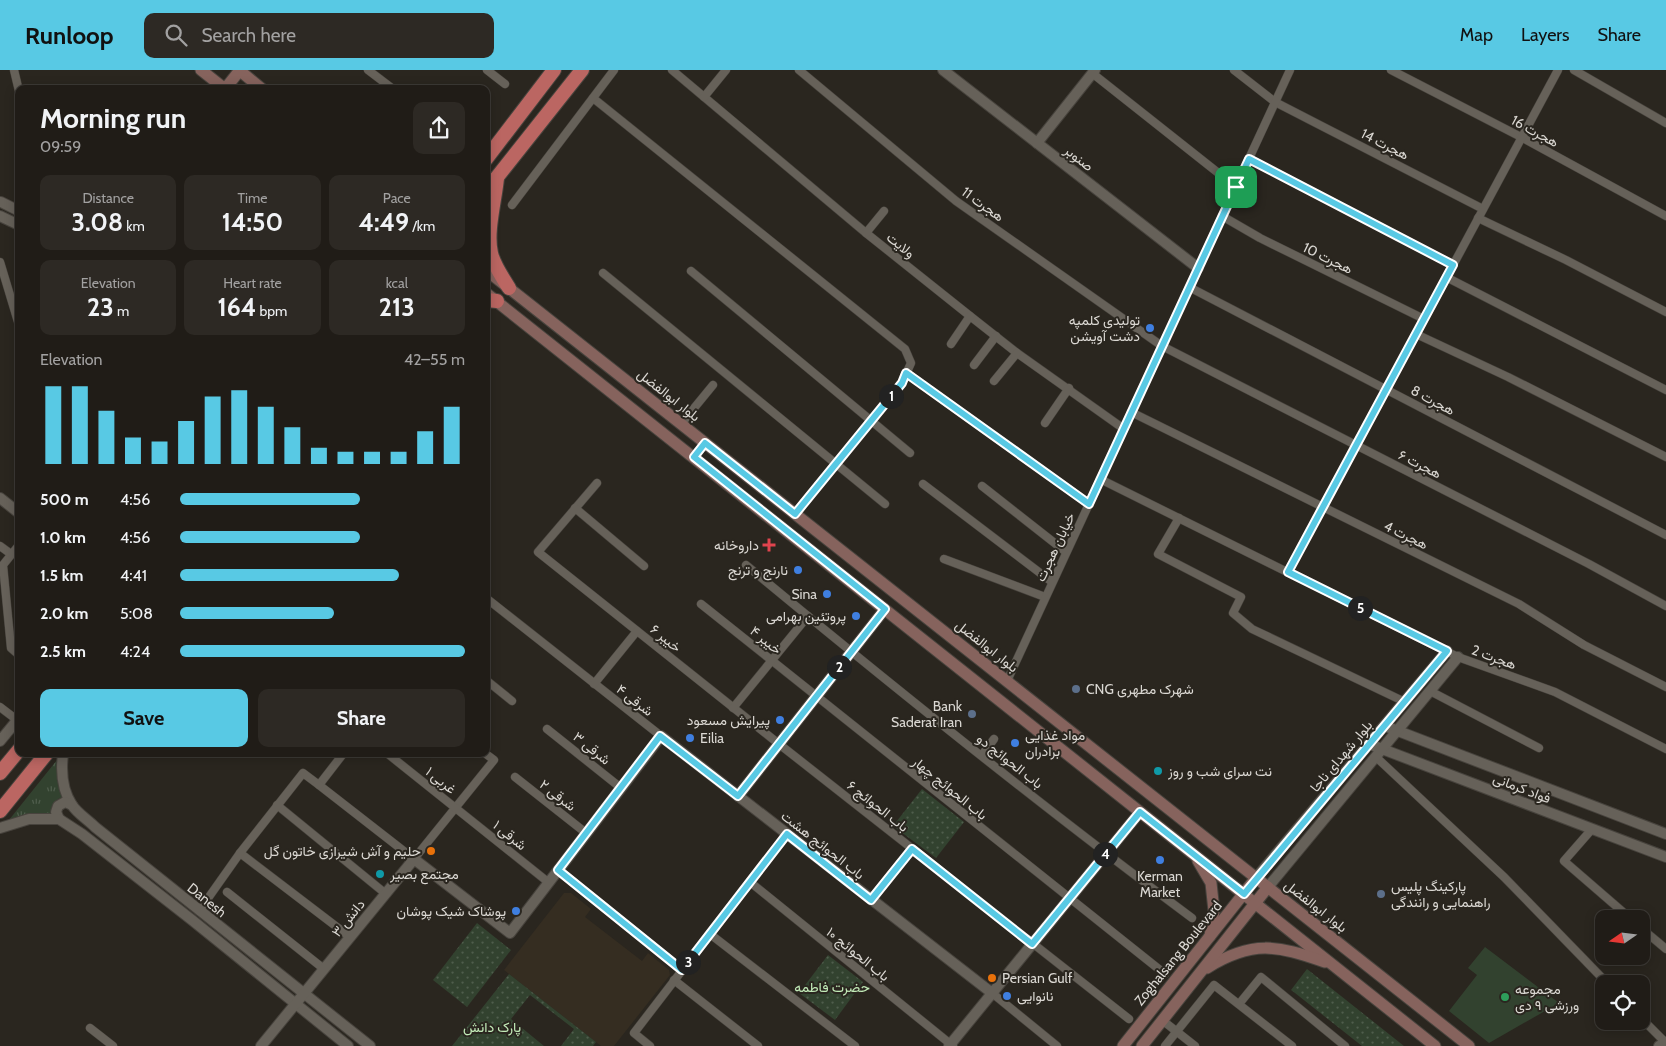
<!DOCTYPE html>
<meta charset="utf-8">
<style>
body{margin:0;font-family:Cabin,Vazirmatn,sans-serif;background:#2d2924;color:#f1f3f6;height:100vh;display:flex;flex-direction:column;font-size:19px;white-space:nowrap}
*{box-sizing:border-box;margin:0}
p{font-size:16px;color:#a2a1a1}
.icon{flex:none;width:28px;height:28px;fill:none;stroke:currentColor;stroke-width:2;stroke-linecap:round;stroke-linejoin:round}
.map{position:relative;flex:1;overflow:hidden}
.panel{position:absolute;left:15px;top:15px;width:475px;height:672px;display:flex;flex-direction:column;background:#201c17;border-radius:10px;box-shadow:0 2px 12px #0003,0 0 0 1px #3d3a36}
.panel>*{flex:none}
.needle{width:32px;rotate:256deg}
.tools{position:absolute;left:1595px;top:840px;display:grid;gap:10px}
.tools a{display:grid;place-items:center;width:55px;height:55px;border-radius:10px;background:#201c17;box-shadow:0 2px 12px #0003,0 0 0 1px #3d3a36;font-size:25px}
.pin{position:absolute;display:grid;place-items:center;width:42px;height:42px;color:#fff;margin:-21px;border-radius:10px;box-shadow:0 2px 8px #0006}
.km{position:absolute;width:25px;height:25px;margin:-12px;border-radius:50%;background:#222;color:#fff;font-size:14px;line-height:25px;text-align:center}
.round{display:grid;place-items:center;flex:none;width:52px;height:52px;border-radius:10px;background:#2d2924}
.overview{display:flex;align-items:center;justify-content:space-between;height:85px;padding:0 25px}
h1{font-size:28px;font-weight:800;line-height:38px}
.metrics{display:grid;grid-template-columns:repeat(3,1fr);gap:8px;height:85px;padding:5px 25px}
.metrics div{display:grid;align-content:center;border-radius:10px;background:#2d2924;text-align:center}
.metrics b{font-size:25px;font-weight:800}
.metrics small{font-size:14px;font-weight:400}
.metrics p{font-size:14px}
.chart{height:140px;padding:10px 25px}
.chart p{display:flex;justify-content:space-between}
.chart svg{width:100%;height:90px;margin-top:5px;stroke:#58c9e4;stroke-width:6}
.primary-button{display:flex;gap:10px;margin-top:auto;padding:10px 25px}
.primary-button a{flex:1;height:58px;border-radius:10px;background:#58c9e4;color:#111;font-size:20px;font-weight:800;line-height:58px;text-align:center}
.primary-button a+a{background:#2d2924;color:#f1f3f6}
ul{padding:0 25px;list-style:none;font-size:16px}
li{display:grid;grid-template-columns:80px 60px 1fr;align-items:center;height:38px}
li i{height:12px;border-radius:6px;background:#58c9e4}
header{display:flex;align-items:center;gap:30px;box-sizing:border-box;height:70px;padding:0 25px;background:#58c9e4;color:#111}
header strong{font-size:24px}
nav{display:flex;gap:28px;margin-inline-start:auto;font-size:18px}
.search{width:350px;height:45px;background:#2d2924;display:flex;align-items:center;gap:12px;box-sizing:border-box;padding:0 18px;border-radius:10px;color:#a2a1a1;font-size:19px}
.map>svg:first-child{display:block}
.built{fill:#352d21}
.grass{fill:url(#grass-tufts)}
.park{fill:url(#park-dots)}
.pitch{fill:#32422f}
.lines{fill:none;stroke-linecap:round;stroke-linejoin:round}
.minor-casing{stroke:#47433d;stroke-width:9}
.tertiary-casing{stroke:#47433d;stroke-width:12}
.secondary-casing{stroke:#47433d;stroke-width:13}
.trunk-casing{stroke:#47433d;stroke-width:16}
.minor{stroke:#666159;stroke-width:8}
.tertiary{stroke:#666159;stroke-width:10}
.secondary{stroke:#86635d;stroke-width:11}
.trunk{stroke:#bb6662;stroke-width:14}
.route-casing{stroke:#fff;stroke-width:10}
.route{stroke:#58c9e4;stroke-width:6}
.shop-dot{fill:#3f7fe0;stroke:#2a261f;stroke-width:2}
.health-dot{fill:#e0444e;stroke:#2a261f;stroke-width:2}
.service-dot{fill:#5c6f8a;stroke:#2a261f;stroke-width:2}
.culture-dot{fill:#0f9aa8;stroke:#2a261f;stroke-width:2}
.food-dot{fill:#e8710a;stroke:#2a261f;stroke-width:2}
.leisure-dot{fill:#2e9e5b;stroke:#2a261f;stroke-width:2}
.labels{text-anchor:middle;stroke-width:4;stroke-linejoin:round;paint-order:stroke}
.street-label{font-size:14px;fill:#dbd8d3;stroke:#2a261f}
.poi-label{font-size:14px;fill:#dbd8d3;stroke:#2a261f;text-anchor:end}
.park-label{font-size:14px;fill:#c2ebb8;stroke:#2a261f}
</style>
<header>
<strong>Runloop</strong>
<div class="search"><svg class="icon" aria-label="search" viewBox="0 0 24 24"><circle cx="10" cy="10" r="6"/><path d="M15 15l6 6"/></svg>Search here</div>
<nav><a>Map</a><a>Layers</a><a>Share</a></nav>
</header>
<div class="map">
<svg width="1666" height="976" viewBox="0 0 1666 976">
<defs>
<pattern id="grass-tufts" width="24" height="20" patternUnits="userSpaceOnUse" patternTransform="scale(1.25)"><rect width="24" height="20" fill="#32422f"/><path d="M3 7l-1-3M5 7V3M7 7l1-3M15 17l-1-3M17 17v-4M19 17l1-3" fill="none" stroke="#4f5d4c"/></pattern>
<pattern id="park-dots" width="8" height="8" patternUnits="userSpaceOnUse" patternTransform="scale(1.25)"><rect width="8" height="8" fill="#32422f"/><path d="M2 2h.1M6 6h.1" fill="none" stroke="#4f5d4c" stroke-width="1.8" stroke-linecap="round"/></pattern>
</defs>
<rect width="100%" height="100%" fill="#2a261f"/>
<!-- built -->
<path class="built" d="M564,823H571L591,839L585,847L642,891L648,883L669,900L670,905L614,976H601L504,900Z"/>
<!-- grass -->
<path class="grass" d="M57,690L59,712L64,727C54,729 50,736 51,746H23L9,750Z"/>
<!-- park -->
<g class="park">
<path d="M922,719L964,752L936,788L893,756Z"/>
<path d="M477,853L511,880L467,937L433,910Z"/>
<path d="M828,885L863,912L835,950L799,923Z"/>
<path d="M1307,899L1404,976H1362L1295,923L1291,920Z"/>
<path d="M509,904L596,972L593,976H561L574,959L530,925L511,949L544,976H452Z"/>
</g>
<!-- pitch -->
<path class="pitch" d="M1485,877L1559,933L1489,973L1449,941L1477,905L1468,898Z"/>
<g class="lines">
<!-- minor casing -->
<g class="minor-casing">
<g id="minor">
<path d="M14,0L19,21"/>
<path d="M368,0L393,19"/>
<path d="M487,0L505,14"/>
<path d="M672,0L866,163L970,246L1017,283L1124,359"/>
<path d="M799,0L956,131L1162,276L1589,494L1666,536"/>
<path d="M1234,0L1275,32L1483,139"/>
<path d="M1391,0L1521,67L1666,146"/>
<path d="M1574,0L1666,53"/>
<path d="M1092,3L1236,117"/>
<path d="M704,27L726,0"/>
<path d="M593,28L905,279L911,293L902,313L795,444"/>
<path d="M1249,89L1453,195"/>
<path d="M512,135L614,0"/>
<path d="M1222,146L1260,168L1424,249"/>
<path d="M1478,148L1566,190L1666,242"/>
<path d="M866,163L884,141"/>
<path d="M0,192L19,255"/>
<path d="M691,201L910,383"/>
<path d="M603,203L885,434"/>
<path d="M1446,207L1666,320"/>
<path d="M1189,217L1666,465"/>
<path d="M1416,264L1508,307L1666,387"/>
<path d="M951,274L970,246"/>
<path d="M974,295L996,266"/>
<path d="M906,303L1089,434"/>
<path d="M994,311L1017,283"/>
<path d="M1131,342L1519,534L1584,575L1666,617"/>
<path d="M1045,353L1069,318"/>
<path d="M681,354L713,315"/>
<path d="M1100,409L1458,587L1555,622L1666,679"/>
<path d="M597,413L538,482L779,674L1129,949"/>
<path d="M923,414L1052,512"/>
<path d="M982,416L1066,482"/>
<path d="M575,438L644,496"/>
<path d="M1179,448L1158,484L1241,527L1233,543L1252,559L1405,632"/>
<path d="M19,475L3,495L11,578L19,585"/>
<path d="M0,476L11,484"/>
<path d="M944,489L1045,527"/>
<path d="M746,495C892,616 1040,735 1192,848"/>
<path d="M1288,502L1558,0"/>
<path d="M486,528L661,666"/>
<path d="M701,534L1165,904"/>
<path d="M486,610L512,631"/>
<path d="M1007,611L1290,0"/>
<path d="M594,614L637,561"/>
<path d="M1430,621L1539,678"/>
<path d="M0,637L17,650"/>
<path d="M733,638L808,546"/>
<path d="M547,659L621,718"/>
<path d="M343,684L319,715L414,789L494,690L486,684"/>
<path d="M388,684L548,812"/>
<path d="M982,685L994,669"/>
<path d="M1376,687L1504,807L1608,914"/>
<path d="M515,707L586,763"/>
<path d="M277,735L386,824"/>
<path d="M1592,759L1564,791L1631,849"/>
<path d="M240,783L350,867"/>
<path d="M558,800L682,900"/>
<path d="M750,812L953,976"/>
<path d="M227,822L324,899"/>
<path d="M871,829L912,779"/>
<path d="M199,841L240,783L303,703L319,715"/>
<path d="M1641,858L1666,879"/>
<path d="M710,864L855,976"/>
<path d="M674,910L758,976"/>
<path d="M992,923L1057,976"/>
<path d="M1239,934L1261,907L1345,976"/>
<path d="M1641,948L1665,972"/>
<path d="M1162,950L1195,976"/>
<path d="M90,958L113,976"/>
<path d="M650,976L634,963L787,764"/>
<path d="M1165,976L1214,915L1292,976"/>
</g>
</g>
<!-- tertiary casing -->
<g class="tertiary-casing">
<g id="tertiary">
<path d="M943,0L1198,198"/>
<path d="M1037,73L1095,0"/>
<path d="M1,132L19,141"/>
<path d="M0,146L19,155"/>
<path d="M0,428L19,443"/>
<path d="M1385,656L1666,764"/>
<path d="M0,671L19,648"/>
<path d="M1369,674L1666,787"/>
<path d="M63,684C61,700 62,720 72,735C77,743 88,750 95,757L370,976"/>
<path d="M738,726L885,539"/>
<path d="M59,749L56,742L58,736L65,732L72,735"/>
<path d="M0,758L29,749H59L82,764L192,850L348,976"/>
<path d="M1256,808L1447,581"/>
<path d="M1268,817L1458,587"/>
<path d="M261,976L414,789L510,863L661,666L992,923"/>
<path d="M949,976L1140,742"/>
<path d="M1659,976L1666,972"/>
</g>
</g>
<!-- secondary casing -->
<g class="secondary-casing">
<g id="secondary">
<path d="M201,0L225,19"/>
<path d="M239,0L262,19"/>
<path d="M225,19L240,0"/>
<path d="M486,200L1469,976"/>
<path d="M486,223L1435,976"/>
<path d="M1198,791L1211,813L1214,841L1210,866"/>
<path d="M1207,898C1252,870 1277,875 1325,892"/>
<path d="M1123,976L1256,808"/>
<path d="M1142,976L1268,817"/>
</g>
</g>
<!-- trunk casing -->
<g class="trunk-casing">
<g id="trunk">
<path d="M486,89L554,0"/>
<path d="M497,108C495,130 486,162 491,183C494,196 502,206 509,218"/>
<path d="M486,121L582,0"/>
<path d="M486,230L497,231"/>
<path d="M0,703L19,680"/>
<path d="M0,741L46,684"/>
</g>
</g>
<!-- minor -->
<use href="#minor" class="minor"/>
<!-- tertiary -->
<use href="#tertiary" class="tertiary"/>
<!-- secondary -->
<use href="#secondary" class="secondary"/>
<!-- trunk -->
<use href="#trunk" class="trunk"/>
</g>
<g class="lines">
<!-- route casing -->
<g class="route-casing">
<path id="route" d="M1249,89L1453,195L1288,502L1447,581L1244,824L1140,742L1032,874L912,779L871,830L787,764L682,900L558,800L660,666L738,726L885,539L694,387L705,373L795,444L902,313L906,303L1089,434Z"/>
</g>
<!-- route -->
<use href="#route" class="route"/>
</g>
<!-- markers -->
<g class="shop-dot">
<circle cx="1150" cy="258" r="5"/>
<circle cx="798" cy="500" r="5"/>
<circle cx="827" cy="524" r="5"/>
<circle cx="856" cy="546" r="5"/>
<circle cx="780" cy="650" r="5"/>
<circle cx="690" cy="668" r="5"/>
<circle cx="1015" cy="673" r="5"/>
<circle cx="1160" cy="790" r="5"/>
<circle cx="516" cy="841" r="5"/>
<circle cx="1007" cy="926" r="5"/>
</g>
<path class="health-dot" d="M766.5 467.5h5v5h5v5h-5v5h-5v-5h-5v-5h5z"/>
<g class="service-dot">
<circle cx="1076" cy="619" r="5"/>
<circle cx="972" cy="644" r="5"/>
<circle cx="1381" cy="824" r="5"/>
</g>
<g class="culture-dot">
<circle cx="1158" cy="701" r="5"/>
<circle cx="380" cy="804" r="5"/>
</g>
<g class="food-dot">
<circle cx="431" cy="781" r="5"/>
<circle cx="992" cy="908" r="5"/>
</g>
<circle class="leisure-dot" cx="1505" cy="927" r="5"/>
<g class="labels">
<!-- street labels -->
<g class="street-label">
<text transform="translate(1535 61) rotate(28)" y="5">هجرت 16</text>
<text transform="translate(1385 74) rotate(27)" y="5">هجرت 14</text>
<text transform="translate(1079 88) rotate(38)" y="5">صنوبر</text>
<text transform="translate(983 134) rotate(36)" y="5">هجرت 11</text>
<text transform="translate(901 175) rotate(39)" y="5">ولایت</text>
<text transform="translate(1328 188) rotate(26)" y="5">هجرت 10</text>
<text transform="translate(669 325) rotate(38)" y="5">بلوار ابوالفضل</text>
<text transform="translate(1433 330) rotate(28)" y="5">هجرت 8</text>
<text transform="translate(1420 394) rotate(27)" y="5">هجرت ۶</text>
<text transform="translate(1406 465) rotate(26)" y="5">هجرت 4</text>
<text transform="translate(1055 477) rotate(-65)" y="5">خیابان هجرت</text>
<text transform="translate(666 568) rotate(39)" y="5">خیبر ۶</text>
<text transform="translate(766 570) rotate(39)" y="5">خیبر ۴</text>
<text transform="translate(987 576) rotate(38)" y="5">بلوار ابوالفضل</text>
<text transform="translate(1494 587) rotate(20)" y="5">هجرت 2</text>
<text transform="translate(635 630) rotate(38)" y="5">۴ شرقی</text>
<text transform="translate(592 678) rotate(39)" y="5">۳ شرقی</text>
<text transform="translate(1341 686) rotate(-50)" y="5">بلوار شهدای ناجا</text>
<text transform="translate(1010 691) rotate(38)" y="5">باب الحوائج دو</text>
<text transform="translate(441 710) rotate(39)" y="5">۱ غربی</text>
<text transform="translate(950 718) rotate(39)" y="5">باب الحوائج چهار</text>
<text transform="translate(1522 718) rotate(21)" y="5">فواد کرمانی</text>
<text transform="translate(558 725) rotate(38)" y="5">۲ شرقی</text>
<text transform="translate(878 736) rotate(38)" y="5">باب الحوائج ۶</text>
<text transform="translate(510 765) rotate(39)" y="5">۱ شرقی</text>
<text transform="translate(823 775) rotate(38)" y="5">باب الحوائج هشت</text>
<text transform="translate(207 830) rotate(39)" y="5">Danesh</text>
<text transform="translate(1316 836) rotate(38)" y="5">بلوار ابوالفضل</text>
<text transform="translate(348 848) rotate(-51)" y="5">دانش ۳</text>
<text transform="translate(1178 883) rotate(-51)" y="5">Zoghalsang Boulevard</text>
<text transform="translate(858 884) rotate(39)" y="5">باب الحوائج ۱۰</text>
</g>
<!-- poi labels -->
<g class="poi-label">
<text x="1140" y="255">تولیدی کلمپه<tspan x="1140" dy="16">دشت آویشن</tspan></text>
<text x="759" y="480">داروخانه</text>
<text x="788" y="505">نارنج و ترنج</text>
<text x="817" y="529">Sina</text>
<text x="846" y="551">پروتئین بهرامی</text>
<text x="1086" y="624" text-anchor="start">CNG شهرک مطهری</text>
<text x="962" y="641">Bank<tspan x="962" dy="16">Saderat Iran</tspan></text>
<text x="770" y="655">پیرایش مسعود</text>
<text x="1025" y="670" text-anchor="start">مواد غذایی<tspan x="1025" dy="16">برادران</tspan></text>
<text x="700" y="673" text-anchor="start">Eilia</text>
<text x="1168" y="706" text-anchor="start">نت سرای شب و روز</text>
<text x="421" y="786">حلیم و آش شیرازی خاتون گل</text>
<text x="390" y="809" text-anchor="start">مجتمع بصیر</text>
<text x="1160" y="811" text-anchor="middle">Kerman<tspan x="1160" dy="16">Market</tspan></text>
<text x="1391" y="821" text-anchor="start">پارکینگ پلیس<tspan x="1391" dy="16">راهنمایی و رانندگی</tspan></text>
<text x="506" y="846">پوشاک شیک پوشان</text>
<text x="1002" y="913" text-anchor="start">Persian Gulf</text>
<text x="1515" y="924" text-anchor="start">مجموعه<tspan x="1515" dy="16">ورزشی ۹ دی</tspan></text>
<text x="1017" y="931" text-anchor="start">نانوایی</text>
</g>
<!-- park labels -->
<g class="park-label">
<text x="832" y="922">حضرت فاطمه</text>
<text x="492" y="962">پارک دانش</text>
</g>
</g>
</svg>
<div class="tools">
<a><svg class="needle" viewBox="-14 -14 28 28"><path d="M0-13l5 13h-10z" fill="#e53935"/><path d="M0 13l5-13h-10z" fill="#a2a1a1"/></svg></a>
<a><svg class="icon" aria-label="locate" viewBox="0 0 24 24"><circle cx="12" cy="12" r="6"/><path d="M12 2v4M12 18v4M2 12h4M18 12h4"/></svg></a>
</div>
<div class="pin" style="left:1236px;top:117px;background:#1e9e55"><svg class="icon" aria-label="arrive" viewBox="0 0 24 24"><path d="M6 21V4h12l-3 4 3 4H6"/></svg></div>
<b class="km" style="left:891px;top:326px">1</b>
<b class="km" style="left:839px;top:597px">2</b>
<b class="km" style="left:688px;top:892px">3</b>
<b class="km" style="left:1105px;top:784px">4</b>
<b class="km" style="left:1360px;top:538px">5</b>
<section class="panel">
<div class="overview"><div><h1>Morning run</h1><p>09:59</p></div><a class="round"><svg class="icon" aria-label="share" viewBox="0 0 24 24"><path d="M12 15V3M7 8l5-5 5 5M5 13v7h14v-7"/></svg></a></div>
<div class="metrics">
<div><p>Distance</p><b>3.08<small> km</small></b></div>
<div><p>Time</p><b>14:50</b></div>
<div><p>Pace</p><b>4:49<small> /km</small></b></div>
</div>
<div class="metrics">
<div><p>Elevation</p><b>23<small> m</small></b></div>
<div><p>Heart rate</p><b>164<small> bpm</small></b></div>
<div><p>kcal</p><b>213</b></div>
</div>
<div class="chart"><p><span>Elevation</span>42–55 m</p>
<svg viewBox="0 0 160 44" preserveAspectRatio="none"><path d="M5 44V6M15 44V6M25 44V18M35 44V31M45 44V33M55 44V23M65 44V11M75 44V8M85 44V16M95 44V26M105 44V36M115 44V38M125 44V38M135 44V38M145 44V28M155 44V16"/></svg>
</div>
<ul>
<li><b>500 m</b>4:56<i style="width:63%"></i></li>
<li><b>1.0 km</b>4:56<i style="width:63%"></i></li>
<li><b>1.5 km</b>4:41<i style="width:77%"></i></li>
<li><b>2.0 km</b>5:08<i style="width:54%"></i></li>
<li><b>2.5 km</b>4:24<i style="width:100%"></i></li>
</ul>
<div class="primary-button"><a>Save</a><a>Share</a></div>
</section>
</div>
